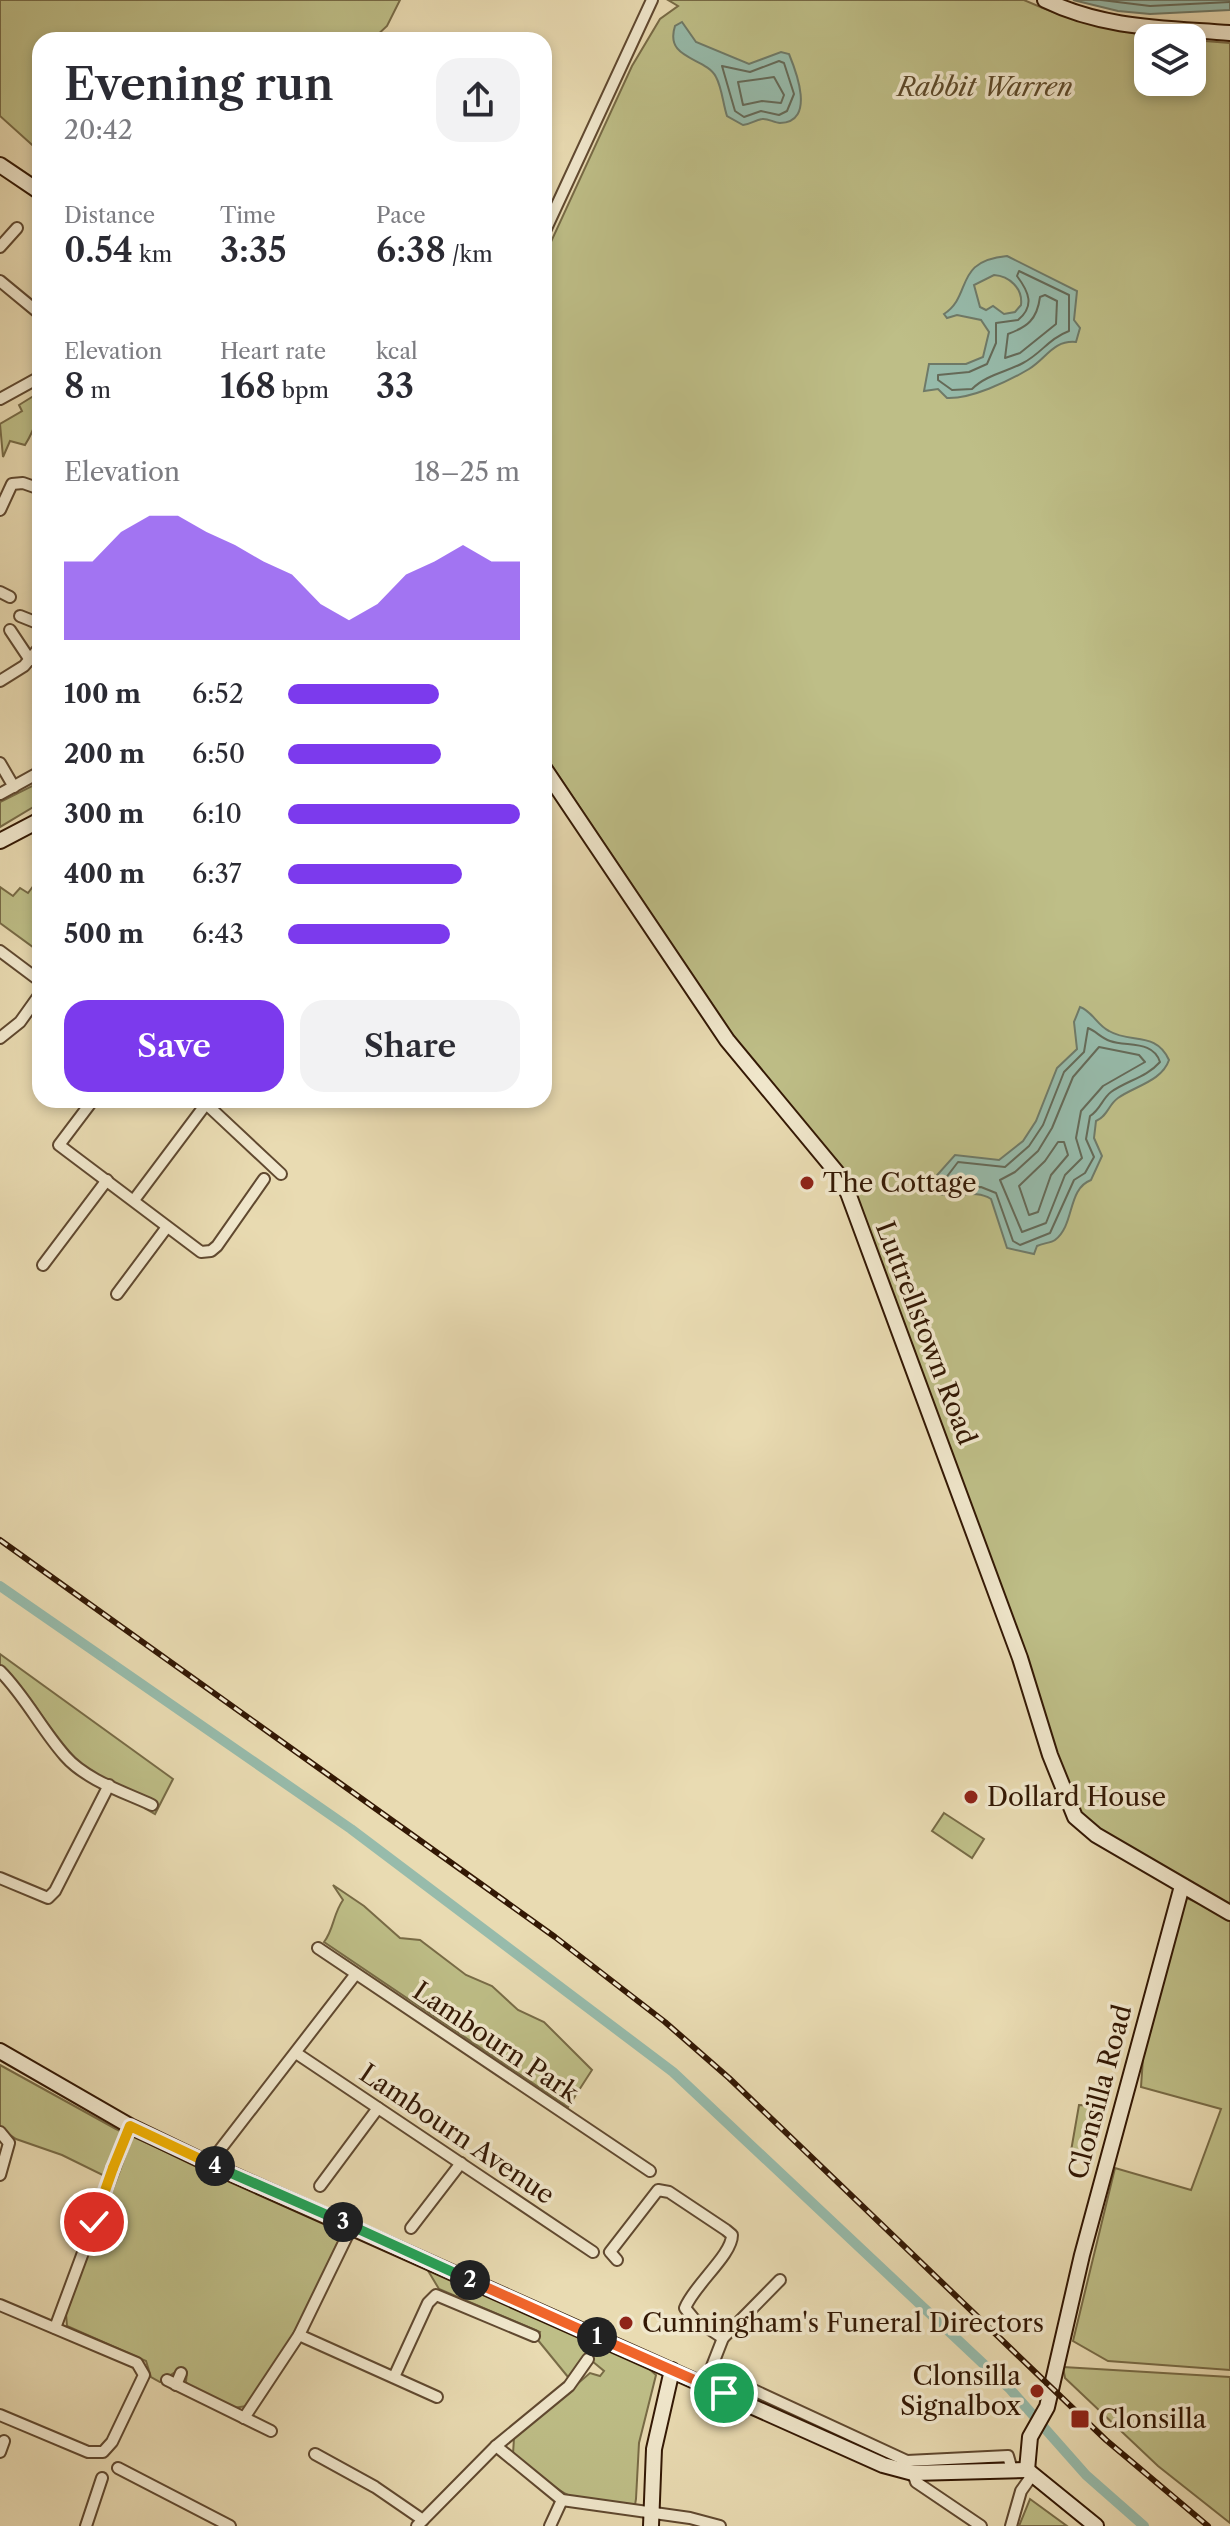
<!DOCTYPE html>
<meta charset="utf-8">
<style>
body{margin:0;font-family:"Libre Caslon Text",serif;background:#f2f2f3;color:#2b2b33;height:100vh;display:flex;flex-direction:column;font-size:30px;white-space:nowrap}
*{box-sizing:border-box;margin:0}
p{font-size:26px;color:#7c7c81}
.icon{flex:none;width:44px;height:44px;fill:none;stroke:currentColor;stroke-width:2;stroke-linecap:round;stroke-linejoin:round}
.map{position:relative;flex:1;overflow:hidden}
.side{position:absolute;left:32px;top:32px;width:520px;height:1076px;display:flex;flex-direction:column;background:#fff;border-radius:24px;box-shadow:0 4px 12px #0003}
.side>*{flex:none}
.fabs{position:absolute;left:1134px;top:24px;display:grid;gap:16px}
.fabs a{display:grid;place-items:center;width:72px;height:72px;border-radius:16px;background:#fff;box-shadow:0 4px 12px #0003;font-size:40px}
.pin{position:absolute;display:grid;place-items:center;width:68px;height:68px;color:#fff;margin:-34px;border:4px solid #fff;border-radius:50%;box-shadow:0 2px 8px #0007}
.km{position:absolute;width:40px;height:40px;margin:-20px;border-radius:50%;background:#222;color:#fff;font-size:22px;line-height:40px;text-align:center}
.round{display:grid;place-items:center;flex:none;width:84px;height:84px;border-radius:24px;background:#f2f2f3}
.headline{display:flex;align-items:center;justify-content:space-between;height:136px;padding:0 32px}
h1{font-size:44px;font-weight:600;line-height:60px}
.metrics{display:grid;grid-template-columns:repeat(3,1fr);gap:12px;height:136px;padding:8px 32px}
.metrics div{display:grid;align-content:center}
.metrics b{font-size:34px;font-weight:600}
.metrics small{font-size:22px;font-weight:400}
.metrics p{font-size:22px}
.chart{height:224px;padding:16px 32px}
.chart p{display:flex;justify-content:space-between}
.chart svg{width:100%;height:144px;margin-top:8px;fill:#7c3aed;opacity:.7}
.button{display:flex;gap:16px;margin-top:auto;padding:16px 32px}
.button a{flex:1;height:92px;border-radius:24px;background:#7c3aed;color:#fff;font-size:32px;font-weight:600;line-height:92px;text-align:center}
.button a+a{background:#f2f2f3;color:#2b2b33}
ul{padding:0 32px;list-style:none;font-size:26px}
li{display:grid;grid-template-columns:128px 96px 1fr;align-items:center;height:60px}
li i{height:20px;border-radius:10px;background:#7c3aed}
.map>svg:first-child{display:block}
.green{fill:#bebe87;stroke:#786b46;stroke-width:2}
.water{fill:#97bbab;stroke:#6f7a68;stroke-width:2;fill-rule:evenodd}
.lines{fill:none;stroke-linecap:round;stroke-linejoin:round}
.shore{stroke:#656a58;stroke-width:2}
.canal{stroke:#97bbab;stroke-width:10}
.street-casing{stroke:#604930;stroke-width:14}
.secondary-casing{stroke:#331804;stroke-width:18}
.street{stroke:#f1e8cd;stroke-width:10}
.secondary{stroke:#f1e8cd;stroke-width:14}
.rail-casing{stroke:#331804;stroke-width:6}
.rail{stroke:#f1e8cd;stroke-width:3;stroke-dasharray:9;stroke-linecap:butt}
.split-1-casing{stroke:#fff;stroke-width:16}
.split-2-casing{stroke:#fff;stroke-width:16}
.split-3-casing{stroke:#fff;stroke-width:16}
.split-4-casing{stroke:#fff;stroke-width:16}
.split-5-casing{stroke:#fff;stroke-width:16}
.split-6-casing{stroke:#fff;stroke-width:16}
.split-1{stroke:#f0652b;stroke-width:10}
.split-2{stroke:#f0652b;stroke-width:10}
.split-3{stroke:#22a559;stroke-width:10}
.split-4{stroke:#22a559;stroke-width:10}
.split-5{stroke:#f5b400;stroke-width:10}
.split-6{stroke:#f5b400;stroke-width:10}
.poi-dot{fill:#8f2418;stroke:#f1e8cd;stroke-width:3}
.labels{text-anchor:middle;stroke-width:7;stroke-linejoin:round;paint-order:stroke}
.park-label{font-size:26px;font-style:italic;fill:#5d4a2b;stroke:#f1e8cd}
.poi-label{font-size:26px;fill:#331804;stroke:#f1e8cd;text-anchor:start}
.street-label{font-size:26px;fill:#331804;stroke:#f1e8cd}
</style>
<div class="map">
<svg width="1230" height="2526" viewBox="0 0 1230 2526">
<rect width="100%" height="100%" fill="#e9dbb2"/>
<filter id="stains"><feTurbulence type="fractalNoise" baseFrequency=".0025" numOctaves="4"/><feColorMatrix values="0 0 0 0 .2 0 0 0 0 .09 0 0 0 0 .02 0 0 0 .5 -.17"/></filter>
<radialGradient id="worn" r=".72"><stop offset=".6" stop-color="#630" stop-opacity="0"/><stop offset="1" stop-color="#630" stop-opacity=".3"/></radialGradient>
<!-- green -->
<g class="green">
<path d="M0,0H400L387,26L372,40H40V152L0,116Z"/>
<path d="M668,0H1024C1073,22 1118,33 1171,38H1148V82H1192V40L1230,43V1908L1087,1821L1073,1804L864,1217L736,1040L544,754V257L632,66L660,19L678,6Z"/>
<path d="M40,392C40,413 36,427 25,445L10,441L3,457L0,424L22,411L19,405Z"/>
<path d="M40,782V803L0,827V802Z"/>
<path d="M40,877V946L37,950L0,923V887L13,896L20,888L28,893Z"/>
<path d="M0,1654L173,1779L155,1814L148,1810H154L157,1802C131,1788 95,1780 75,1758C47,1728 30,1692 0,1665Z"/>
<path d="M944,1813L984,1839L972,1858L932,1831Z"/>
<path d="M333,1885L364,1906L400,1938L420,1940L466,1975L492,1986L518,2010L544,2022L592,2070L568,2107L324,1942C334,1929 333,1914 343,1900Z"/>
<path d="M1187,1898L1230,1918V2370L1108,2361L1073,2341L1115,2168L1191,2190L1221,2109L1141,2087L1144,2043L1182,1904Z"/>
<path d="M0,2065L116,2129L339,2230L338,2242L298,2327L247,2406L233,2408L190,2387L186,2382L187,2372L180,2369L160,2382L151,2377L146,2361L67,2326L66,2314L115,2181L62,2155L16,2139L0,2128Z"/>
<path d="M1079,2105L1102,2106L1093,2155L1071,2151Z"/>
<path d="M427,2269L583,2339L587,2354L572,2378L568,2377L537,2339L540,2332L439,2289Z"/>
<path d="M588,2342L647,2367L656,2375L639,2443L636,2499L635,2505C586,2518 547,2483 513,2454L514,2438L590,2373L600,2376L604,2371L592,2361Z"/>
<path d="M1063,2367L1230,2377V2523L1158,2466L1065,2378Z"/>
<path d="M1030,2499L1067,2526H1019Z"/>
</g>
<!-- water -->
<g class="water">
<path d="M1073,0H1230V10L1150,14L1118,11Z"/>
<path d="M682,22L696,42L749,64L781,52L789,54C796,71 816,122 780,123C774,123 768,118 762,119C755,120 751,124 743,125L727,116C723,104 722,88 716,77C706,57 664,60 675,26Z"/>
<path d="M1007,256L1077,291L1074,320L1080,328L1076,342C1053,340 1047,358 1029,369C1007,382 971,399 947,398L938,389L924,391L929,364H966L983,357L989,332L981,320L957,315L947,318L944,314C973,295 953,261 1007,256ZM994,275C1009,276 1023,288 1021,305L1015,312L1004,314L993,306L986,310L980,307L974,285Z"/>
<path d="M1080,1007C1092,1011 1097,1025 1109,1031C1131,1044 1156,1031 1169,1060C1162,1081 1135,1086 1118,1098C1108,1105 1108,1116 1096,1121L1094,1138L1102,1156L1091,1180C1067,1189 1075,1225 1055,1240C1051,1243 1043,1243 1037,1246L1034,1254L1007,1248L991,1199C974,1188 952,1200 932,1192L930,1183L955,1155L999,1160L1023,1141L1036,1121L1057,1068L1077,1049L1074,1022Z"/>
</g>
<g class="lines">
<!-- shore -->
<g class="shore">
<path d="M1101,0L1150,6L1230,2"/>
<path d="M779,61L784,63L794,94L787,111L779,115L761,111L744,117L735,111L722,66L750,72Z"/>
<path d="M774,77L784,95L781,103L762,101L743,105L738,82Z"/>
<path d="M1019,271L1069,295V331C1048,339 1042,353 1023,363C1006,372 986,375 972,389L952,390L938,380V375L969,372L987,364L996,343V323L1018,320C1035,306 1029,292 1017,276Z"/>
<path d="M1045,295L1057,301L1056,324L1020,353L1005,358L1008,334C1027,327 1037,320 1040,297Z"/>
<path d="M1088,1028C1096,1031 1101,1038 1110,1041C1127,1047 1153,1040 1160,1062C1147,1077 1126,1081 1111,1092C1102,1099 1100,1110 1090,1116L1086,1139L1094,1157L1085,1173L1074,1180L1050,1233L1020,1245L1013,1241L996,1193L981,1187L945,1188L942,1183L958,1162L1005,1167L1029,1146L1043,1125L1064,1072L1084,1052Z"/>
<path d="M1099,1047L1139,1055L1145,1062L1103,1086L1081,1111L1076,1138L1082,1158L1065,1175L1046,1223L1022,1232L1000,1180L1015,1172L1038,1151L1052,1128L1073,1077Z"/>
<path d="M1058,1142H1064L1068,1155L1051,1175L1038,1212L1029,1215L1019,1186L1045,1161Z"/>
</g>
<!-- canal -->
<path class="canal" d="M0,1586L351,1829L673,2072L1009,2388L1086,2475L1144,2526"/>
<!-- street casing -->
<g class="street-casing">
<g id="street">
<path d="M544,233L652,0"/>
<path d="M0,247L17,228"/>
<path d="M0,281L40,314"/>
<path d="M0,399L40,377"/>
<path d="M0,510L12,484L23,483L40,489"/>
<path d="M0,592L10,597"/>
<path d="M20,616L40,624"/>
<path d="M10,630L30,660"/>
<path d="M0,681L24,666L40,647"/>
<path d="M0,763L14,787"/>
<path d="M0,794L40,772"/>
<path d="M0,951L40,981"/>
<path d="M0,1038L20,1022L40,994"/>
<path d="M93,1100L59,1145L201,1252L211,1251L217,1246L264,1179"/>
<path d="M203,1101L281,1174"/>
<path d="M134,1200L209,1100"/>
<path d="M43,1265L107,1180"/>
<path d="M117,1294L167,1227"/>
<path d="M0,1671C26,1697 41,1729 65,1756C86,1780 124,1792 152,1805"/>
<path d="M0,1878L48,1898L55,1891L109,1785"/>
<path d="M318,1948L650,2171"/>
<path d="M296,2053L593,2252"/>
<path d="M0,2132L9,2143L0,2175"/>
<path d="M209,2164L355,1975"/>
<path d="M320,2186L378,2108"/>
<path d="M411,2228L461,2163"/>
<path d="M617,2260L610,2252L658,2190L669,2192L726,2230L732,2235C732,2255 694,2285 685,2308L694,2319L723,2338"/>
<path d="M0,2305L137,2363L144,2375L112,2442L103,2452H88L0,2415"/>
<path d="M55,2328L130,2126"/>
<path d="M299,2335L437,2397"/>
<path d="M394,2377L428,2303L436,2295L534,2336"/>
<path d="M167,2380L271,2431"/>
<path d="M705,2384L723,2338L780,2280"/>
<path d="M176,2385L181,2373"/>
<path d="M724,2393L734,2381L907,2461L1008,2456L1012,2470"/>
<path d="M244,2418L299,2335L352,2226"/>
<path d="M496,2446L562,2500L690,2518L720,2526"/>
<path d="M0,2452L4,2441"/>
<path d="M315,2454L375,2487L423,2520"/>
<path d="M118,2468L230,2526"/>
<path d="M913,2473L916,2482L981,2526"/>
<path d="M86,2526L102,2478"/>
<path d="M417,2526L496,2446L569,2386L588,2359"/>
<path d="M550,2526L562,2500"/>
<path d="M1011,2526L1021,2491L1033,2474"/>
</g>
</g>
<!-- secondary casing -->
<g class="secondary-casing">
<g id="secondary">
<path d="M1045,0C1104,29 1166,28 1230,33"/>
<path d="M0,165L40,192"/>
<path d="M544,768L727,1040L838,1174L848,1193L1020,1658L1050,1755L1075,1817L1096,1835L1230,1913"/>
<path d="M0,841L40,820"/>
<path d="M0,2051L130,2126L209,2164L883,2465L913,2473L1027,2470"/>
<path d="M1027,2470L1030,2437L1047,2407L1082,2255L1182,1886"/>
<path d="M1027,2470L1096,2526"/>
<path d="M651,2526L654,2449L672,2370"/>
</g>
</g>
<!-- street -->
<use href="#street" class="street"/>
<!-- secondary -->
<use href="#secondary" class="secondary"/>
<!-- rail casing -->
<g class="rail-casing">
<path id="rail" d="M0,1540L555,1937L665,2022L729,2078L1106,2440L1208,2526"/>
</g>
<!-- rail -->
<use href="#rail" class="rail"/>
</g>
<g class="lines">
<!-- split-1 casing -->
<g class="split-1-casing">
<path id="split-1" d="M597,2337L724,2393"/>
</g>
<!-- split-2 casing -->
<g class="split-2-casing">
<path id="split-2" d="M470,2280L597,2337"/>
</g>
<!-- split-3 casing -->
<g class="split-3-casing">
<path id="split-3" d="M343,2222L470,2280"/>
</g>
<!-- split-4 casing -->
<g class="split-4-casing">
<path id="split-4" d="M215,2166L343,2222"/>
</g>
<!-- split-5 casing -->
<g class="split-5-casing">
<path id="split-5" d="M113,2168L130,2126L215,2166"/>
</g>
<!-- split-6 casing -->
<g class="split-6-casing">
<path id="split-6" d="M94,2222L113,2168"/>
</g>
<!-- split-1 -->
<use href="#split-1" class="split-1"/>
<!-- split-2 -->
<use href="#split-2" class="split-2"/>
<!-- split-3 -->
<use href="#split-3" class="split-3"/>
<!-- split-4 -->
<use href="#split-4" class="split-4"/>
<!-- split-5 -->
<use href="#split-5" class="split-5"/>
<!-- split-6 -->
<use href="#split-6" class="split-6"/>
</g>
<!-- markers -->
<g class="poi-dot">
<circle cx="807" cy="1183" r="8"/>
<circle cx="971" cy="1797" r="8"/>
<circle cx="626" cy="2323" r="8"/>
<circle cx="1037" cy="2391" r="8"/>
<rect x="1070" y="2409" width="20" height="20" rx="4"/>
</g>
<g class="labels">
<!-- park labels -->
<g class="park-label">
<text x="985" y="96">Rabbit Warren</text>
</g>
<!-- poi labels -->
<g class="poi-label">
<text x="823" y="1192">The Cottage</text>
<text x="987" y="1806">Dollard House</text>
<text x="642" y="2332">Cunningham's Funeral Directors</text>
<text x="1021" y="2385" text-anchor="end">Clonsilla<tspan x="1021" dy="30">Signalbox</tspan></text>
<text x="1098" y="2428">Clonsilla</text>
</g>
<!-- street labels -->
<g class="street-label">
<text transform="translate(926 1333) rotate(69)" y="9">Luttrellstown Road</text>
<text transform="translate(496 2042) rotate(34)" y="9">Lambourn Park</text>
<text transform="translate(1100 2092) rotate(-75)" y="9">Clonsilla Road</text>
<text transform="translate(457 2134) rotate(34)" y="9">Lambourn Avenue</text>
</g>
</g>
<rect width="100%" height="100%" filter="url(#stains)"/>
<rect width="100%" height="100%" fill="url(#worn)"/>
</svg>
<div class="fabs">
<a><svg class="icon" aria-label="layers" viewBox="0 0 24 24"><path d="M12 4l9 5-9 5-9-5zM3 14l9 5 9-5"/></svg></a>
</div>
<div class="pin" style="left:724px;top:2393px;background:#1e9e55"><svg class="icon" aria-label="arrive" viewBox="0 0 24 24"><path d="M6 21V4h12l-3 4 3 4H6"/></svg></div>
<div class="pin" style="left:94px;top:2222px;background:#d93025"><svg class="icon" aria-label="check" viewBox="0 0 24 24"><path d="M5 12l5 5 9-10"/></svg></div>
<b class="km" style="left:597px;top:2337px">1</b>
<b class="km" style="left:470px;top:2280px">2</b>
<b class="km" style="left:343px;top:2222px">3</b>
<b class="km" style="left:215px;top:2166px">4</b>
<section class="side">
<div class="headline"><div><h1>Evening run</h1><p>20:42</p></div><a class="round"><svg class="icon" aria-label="share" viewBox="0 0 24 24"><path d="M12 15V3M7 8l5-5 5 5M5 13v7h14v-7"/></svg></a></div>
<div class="metrics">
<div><p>Distance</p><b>0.54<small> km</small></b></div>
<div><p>Time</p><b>3:35</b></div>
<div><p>Pace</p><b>6:38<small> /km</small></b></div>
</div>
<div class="metrics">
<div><p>Elevation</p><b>8<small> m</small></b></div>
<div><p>Heart rate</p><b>168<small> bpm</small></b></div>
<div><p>kcal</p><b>33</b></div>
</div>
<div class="chart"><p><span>Elevation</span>18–25 m</p>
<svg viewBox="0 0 160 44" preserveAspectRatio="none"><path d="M0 44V20L10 20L20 11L30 6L40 6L50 11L60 15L70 20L80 24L90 33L100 38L110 33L120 24L130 20L140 15L150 20L160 20V44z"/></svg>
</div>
<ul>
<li><b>100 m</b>6:52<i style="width:65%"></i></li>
<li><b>200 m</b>6:50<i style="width:66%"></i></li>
<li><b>300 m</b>6:10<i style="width:100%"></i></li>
<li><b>400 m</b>6:37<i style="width:75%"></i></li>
<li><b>500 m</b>6:43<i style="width:70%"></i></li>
</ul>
<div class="button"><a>Save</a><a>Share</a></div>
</section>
</div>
